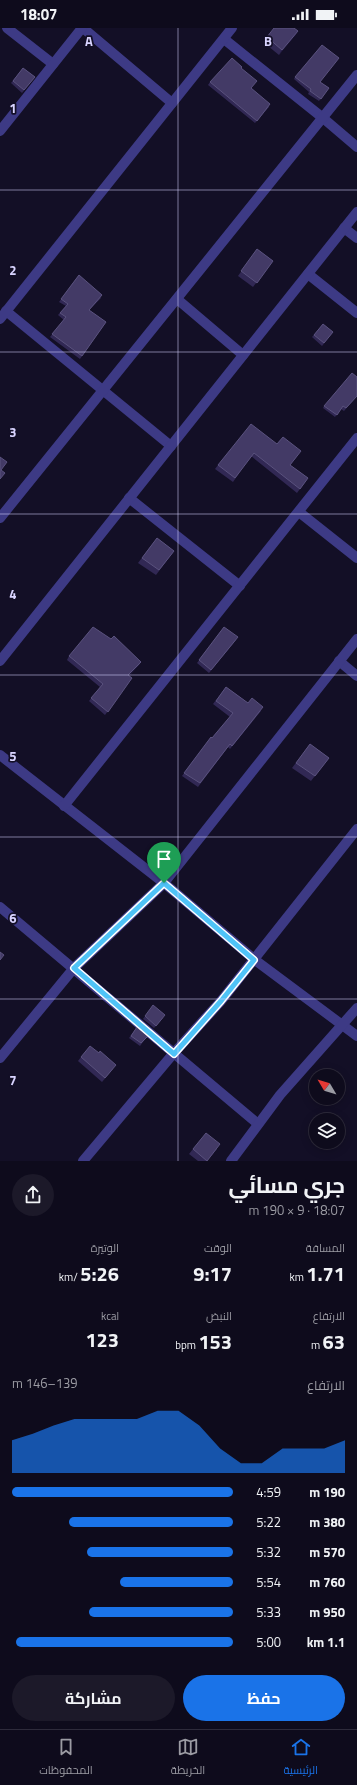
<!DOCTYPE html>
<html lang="ar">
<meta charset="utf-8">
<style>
body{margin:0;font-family:"Titillium Web",Cairo,sans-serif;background:#1c1929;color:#f1f3f6;direction:rtl;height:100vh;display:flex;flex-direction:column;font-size:15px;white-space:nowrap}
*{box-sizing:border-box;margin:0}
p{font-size:13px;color:#9b9ba3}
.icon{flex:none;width:22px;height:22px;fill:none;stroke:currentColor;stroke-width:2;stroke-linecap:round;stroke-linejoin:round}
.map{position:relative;height:1133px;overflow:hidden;direction:ltr}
.sheet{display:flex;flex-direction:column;background:#0e0b1c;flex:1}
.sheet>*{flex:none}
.needle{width:26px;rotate:308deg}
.buttons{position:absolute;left:309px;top:1041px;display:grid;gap:8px}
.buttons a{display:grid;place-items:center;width:36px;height:36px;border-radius:50%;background:#0e0b1c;box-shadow:0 2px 10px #0003,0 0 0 1px #2e2b3b;font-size:20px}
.pin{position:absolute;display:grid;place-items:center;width:34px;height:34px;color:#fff;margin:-41px -17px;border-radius:50% 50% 50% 0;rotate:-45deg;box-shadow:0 0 4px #0007}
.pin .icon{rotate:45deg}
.round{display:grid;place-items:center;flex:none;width:42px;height:42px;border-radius:21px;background:#1c1929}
.head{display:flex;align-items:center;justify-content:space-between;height:68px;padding:0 12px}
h1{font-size:22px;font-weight:700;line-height:30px}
.metrics{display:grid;grid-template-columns:repeat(3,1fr);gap:6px;height:68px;padding:4px 12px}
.metrics div{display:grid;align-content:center}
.metrics b{font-size:20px;font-weight:700}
.metrics small{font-size:11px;font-weight:400}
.metrics p{font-size:11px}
.chart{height:112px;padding:8px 12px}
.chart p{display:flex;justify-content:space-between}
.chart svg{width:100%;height:72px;margin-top:4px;fill:#1a73e8;opacity:.7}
.cta{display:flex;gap:8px;margin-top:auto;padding:8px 12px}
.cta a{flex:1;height:46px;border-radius:24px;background:#1a73e8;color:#fff;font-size:16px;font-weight:700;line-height:46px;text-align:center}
.cta a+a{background:#1c1929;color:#f1f3f6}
ul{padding:0 12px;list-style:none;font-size:13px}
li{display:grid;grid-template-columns:64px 48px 1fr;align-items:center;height:30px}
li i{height:10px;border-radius:5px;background:#1a73e8}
.status{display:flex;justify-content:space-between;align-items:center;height:28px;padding:0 20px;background:#0e0b1c;direction:ltr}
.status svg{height:11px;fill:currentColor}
.tab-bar{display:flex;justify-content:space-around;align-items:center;height:56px;border-top:1px solid #2e2b3b;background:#0e0b1c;font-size:11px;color:#9b9ba3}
.tab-bar a{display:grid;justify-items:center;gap:2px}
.tab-bar .selected{color:#1a73e8}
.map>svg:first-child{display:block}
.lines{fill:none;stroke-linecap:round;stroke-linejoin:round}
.minor{stroke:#3d3a85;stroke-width:10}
.wall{fill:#312854}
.shaded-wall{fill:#1d163a}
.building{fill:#433a66;stroke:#5a527e}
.route-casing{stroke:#fff;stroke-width:8}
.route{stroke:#4fc3f7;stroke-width:5}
.grid{fill:none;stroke:#d9d4ff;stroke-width:1;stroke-opacity:0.55}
.grid-label{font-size:13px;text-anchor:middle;font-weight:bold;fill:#d9d4ff;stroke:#130f26;stroke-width:3.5;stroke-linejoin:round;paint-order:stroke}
</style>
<div class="status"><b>18:07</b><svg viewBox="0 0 49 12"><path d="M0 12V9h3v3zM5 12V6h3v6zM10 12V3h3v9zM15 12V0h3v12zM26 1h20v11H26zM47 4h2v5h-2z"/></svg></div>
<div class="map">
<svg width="357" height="1133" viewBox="0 0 357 1133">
<rect width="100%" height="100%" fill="#130f26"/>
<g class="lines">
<!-- minor -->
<g class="minor">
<path d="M7,0L53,36"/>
<path d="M83,0L172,75"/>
<path d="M224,11L323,90L357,119"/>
<path d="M0,103L82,0"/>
<path d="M344,200L357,210"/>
<path d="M308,246L357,285"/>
<path d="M177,271L243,327"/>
<path d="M6,283L171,418"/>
<path d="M0,291L232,0"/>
<path d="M129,470L240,558"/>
<path d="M299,484L357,530"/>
<path d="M0,490L357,47"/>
<path d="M0,633L357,184"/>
<path d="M339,633L357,648"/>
<path d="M0,727L164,855L255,932L357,1008"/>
<path d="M64,778L357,410"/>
<path d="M0,879L258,1096"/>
<path d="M0,1030L74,940L164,855L357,611"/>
<path d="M83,1133L173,1026L221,973L357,801"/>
<path d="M231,1133L280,1067L357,980"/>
</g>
</g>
<!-- wall -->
<g class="wall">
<path d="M298,3L279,27L263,14L267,9Z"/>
<path d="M23,40L35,49L22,65L11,55Z"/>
<path d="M241,40L251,60L269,79L255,95L208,57L210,54Z"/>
<path d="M295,49L320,54L329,60L319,73L308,66L309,64L294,51Z"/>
<path d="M257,221L273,233L253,259L238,248Z"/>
<path d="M79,247L101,270L89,282L106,294L80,331L50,309L64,292L58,287L66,278L59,274Z"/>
<path d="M323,296L333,304L322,318L312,309Z"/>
<path d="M357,349V368L344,383L341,381L335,389L323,380L324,378Z"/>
<path d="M277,416L298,427L290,437L308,450L297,465L251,428L233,454L215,441L218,437Z"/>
<path d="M157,510L174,523L156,547L138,535Z"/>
<path d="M224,599L236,612L209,645L197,635Z"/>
<path d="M69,628L141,634L139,637L129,648L132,650L105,687L89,673L100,659L67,632Z"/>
<path d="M226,659L248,675L261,683L230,721L228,719L198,759L182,748L211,709L212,710L230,689L213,676Z"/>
<path d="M310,716L329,730L311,753L292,740Z"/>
<path d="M153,977L163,990L154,1000L143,991Z"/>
<path d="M137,999L146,1010L140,1018L129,1010Z"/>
<path d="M99,1025L113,1041L102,1054L78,1033L81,1029Z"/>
<path d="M193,1121H217L207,1133H198L189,1126Z"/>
</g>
<!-- shaded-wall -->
<g class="shaded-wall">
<path d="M298,3L295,8L279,27L282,22Z"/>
<path d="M141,634L139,637L126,651L128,647Z"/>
</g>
<!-- building -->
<g class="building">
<path d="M274,0H294L298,3L282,22L267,9Z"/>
<path d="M322,17L339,30L320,54L329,60L321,71L310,63L311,61L295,49Z"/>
<path d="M232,30L242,39L241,40L257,53L251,60L270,76L257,93L210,54Z"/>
<path d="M23,40L35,49L24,62L13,53Z"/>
<path d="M257,221L273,233L257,255L241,243Z"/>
<path d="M79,247L102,267L89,282L106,294L82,328L52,306L66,289L60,285L68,276L61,271Z"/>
<path d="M323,296L333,304L324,315L314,307Z"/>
<path d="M352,345L357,349V368L346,380L343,378L337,387L324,378Z"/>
<path d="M251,396L277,416L283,409L301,423L290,437L308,450L300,461L254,425L235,450L218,437Z"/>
<path d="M0,429L7,434L1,442L5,445L0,451Z"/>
<path d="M157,510L174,523L159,542L142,530Z"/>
<path d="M93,599L111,611L114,608L141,634L128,647L132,650L108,684L91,670L103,656L69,628Z"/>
<path d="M224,599L238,609L211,642L199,632Z"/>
<path d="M226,659L248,675L252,670L263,679L232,718L230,716L200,755L184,745L211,709L212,710L233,685L216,673Z"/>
<path d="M310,716L329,730L315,748L296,735Z"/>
<path d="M0,924L4,927L0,932Z"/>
<path d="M153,977L165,987L156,998L145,988Z"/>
<path d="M137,999L148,1008L141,1015L131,1008Z"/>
<path d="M90,1018L99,1025L100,1023L116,1037L105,1050L81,1029Z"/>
<path d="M206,1105L220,1116L207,1133L193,1121Z"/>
</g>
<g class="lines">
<!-- route casing -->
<g class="route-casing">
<path id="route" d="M164,855L254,932L221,973L174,1026L74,940Z"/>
</g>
<!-- route -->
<use href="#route" class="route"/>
</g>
<!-- grid -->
<path class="grid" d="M178,0V1133M0,162H357M0,324H357M0,486H357M0,647H357M0,809H357M0,971H357"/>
<g class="grid-label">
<text x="89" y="18">A</text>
<text x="268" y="18">B</text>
<text x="13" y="85">1</text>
<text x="13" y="247">2</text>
<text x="13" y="409">3</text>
<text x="13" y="571">4</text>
<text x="13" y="733">5</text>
<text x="13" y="895">6</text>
<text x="13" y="1057">7</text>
</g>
</svg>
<div class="buttons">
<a><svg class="needle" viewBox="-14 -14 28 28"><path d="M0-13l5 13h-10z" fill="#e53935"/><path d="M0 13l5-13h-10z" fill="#9b9ba3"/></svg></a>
<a><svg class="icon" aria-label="layers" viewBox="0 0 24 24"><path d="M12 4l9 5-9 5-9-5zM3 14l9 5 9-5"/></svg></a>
</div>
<div class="pin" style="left:164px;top:855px;background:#1e9e55"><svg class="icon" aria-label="arrive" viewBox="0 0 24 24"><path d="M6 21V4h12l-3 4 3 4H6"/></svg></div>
</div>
<section class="sheet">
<div class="head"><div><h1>جري مسائي</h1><p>18:07 · 9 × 190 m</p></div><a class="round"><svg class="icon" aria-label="share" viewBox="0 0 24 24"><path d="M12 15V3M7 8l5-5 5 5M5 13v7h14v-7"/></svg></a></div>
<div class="metrics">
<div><p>المسافة</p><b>1.71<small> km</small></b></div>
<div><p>الوقت</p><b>9:17</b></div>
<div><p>الوتيرة</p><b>5:26<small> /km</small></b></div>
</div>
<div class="metrics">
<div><p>الارتفاع</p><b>63<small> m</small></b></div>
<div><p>النبض</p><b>153<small> bpm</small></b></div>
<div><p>kcal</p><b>123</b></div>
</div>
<div class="chart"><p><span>الارتفاع</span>139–146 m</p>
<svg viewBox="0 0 160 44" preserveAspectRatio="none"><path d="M0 44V24L10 20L20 15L30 11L40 11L50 11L60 11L70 6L80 6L90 15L100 29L110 38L120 38L130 29L140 29L150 29L160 24V44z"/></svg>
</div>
<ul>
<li><b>190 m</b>4:59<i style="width:100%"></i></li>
<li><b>380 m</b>5:22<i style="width:74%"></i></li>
<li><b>570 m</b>5:32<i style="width:66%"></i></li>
<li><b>760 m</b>5:54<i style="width:51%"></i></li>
<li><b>950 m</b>5:33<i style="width:65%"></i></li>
<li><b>1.1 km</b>5:00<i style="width:98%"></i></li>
</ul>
<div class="cta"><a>حفظ</a><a>مشاركة</a></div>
</section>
<nav class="tab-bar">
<a class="selected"><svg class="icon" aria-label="home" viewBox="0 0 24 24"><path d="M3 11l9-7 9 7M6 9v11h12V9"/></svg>الرئيسية</a>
<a><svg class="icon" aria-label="map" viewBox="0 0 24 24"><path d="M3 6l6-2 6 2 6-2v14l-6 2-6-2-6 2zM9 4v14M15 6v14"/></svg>الخريطة</a>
<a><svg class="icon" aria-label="saved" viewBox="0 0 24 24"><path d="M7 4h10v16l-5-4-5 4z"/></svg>المحفوظات</a>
</nav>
